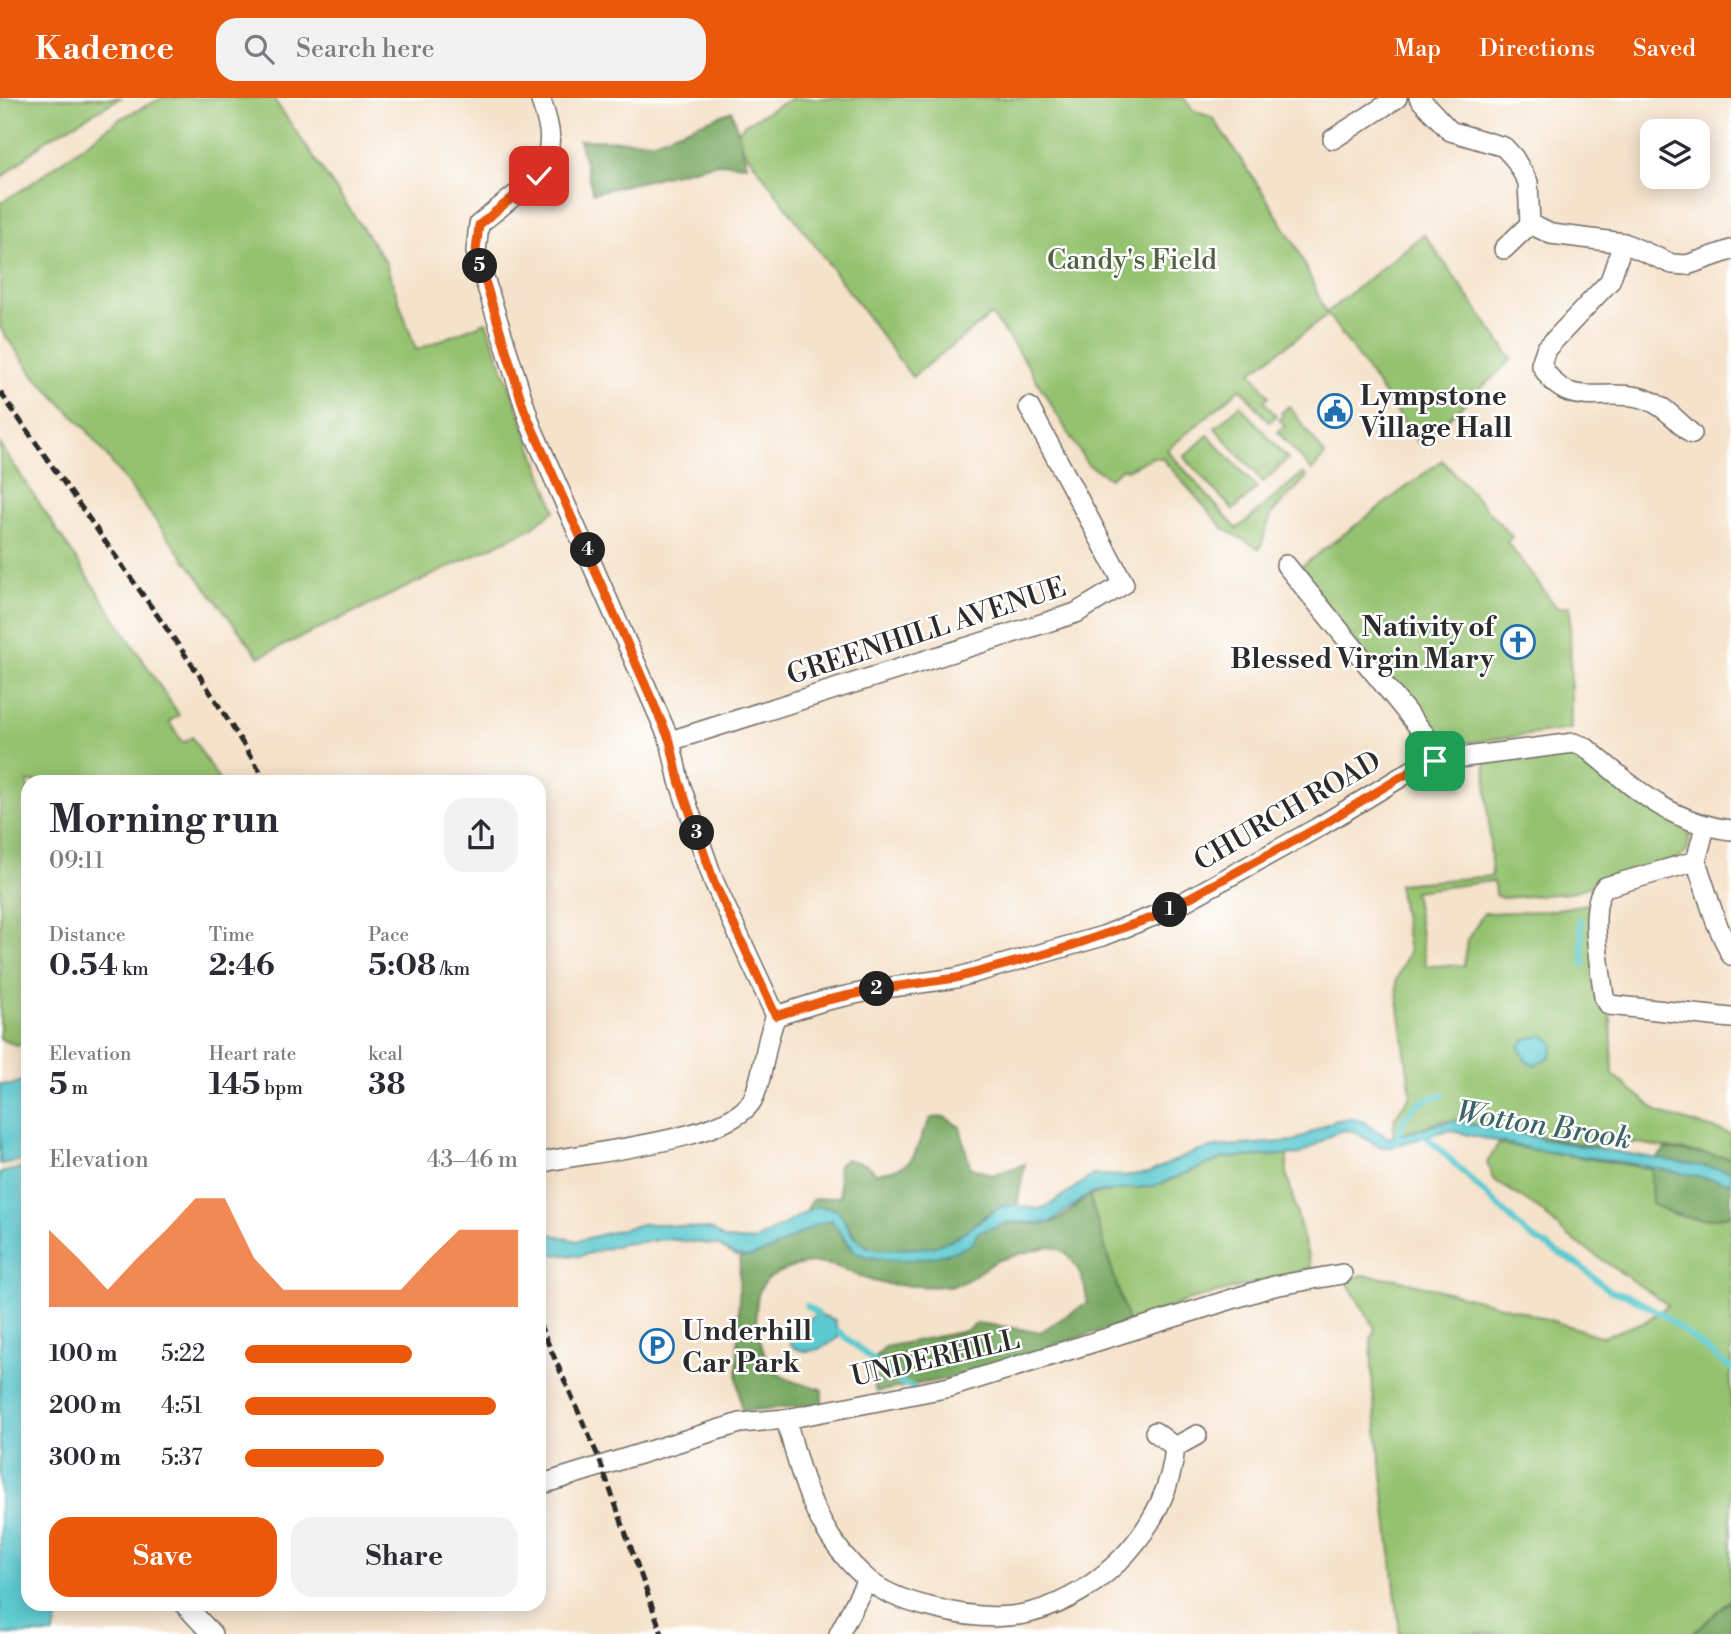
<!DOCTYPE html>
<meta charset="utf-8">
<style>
body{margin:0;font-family:"Libre Bodoni",serif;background:#f2f2f3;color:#2b2b33;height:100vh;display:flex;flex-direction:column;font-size:26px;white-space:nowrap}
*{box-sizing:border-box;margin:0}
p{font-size:23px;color:#7c7c81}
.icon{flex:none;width:38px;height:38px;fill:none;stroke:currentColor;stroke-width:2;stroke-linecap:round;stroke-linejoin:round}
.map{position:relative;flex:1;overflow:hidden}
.panel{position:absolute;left:21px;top:677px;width:525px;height:836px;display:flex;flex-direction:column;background:#fff;border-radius:21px;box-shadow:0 4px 18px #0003}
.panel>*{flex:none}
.fabs{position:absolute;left:1640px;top:21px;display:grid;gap:14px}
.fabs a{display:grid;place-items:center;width:70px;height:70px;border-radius:14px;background:#fff;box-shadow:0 4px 18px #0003;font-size:35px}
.pin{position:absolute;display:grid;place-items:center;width:60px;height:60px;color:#fff;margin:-30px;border-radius:14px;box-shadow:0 4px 10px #0006}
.km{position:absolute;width:35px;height:35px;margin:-18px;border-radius:50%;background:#222;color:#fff;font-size:19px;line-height:35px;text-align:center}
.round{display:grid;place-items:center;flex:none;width:74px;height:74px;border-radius:21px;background:#f2f2f3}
.overview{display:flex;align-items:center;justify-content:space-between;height:119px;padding:0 28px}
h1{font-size:38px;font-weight:700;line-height:52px}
.metrics{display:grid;grid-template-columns:repeat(3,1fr);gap:10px;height:119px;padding:7px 28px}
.metrics div{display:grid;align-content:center}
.metrics b{font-size:30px;font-weight:700}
.metrics small{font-size:19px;font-weight:400}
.metrics p{font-size:19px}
.chart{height:196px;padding:14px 28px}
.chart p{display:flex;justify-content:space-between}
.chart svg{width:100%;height:126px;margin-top:7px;fill:#ea580c;opacity:.7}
.cta{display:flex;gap:14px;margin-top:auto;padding:14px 28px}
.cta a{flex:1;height:80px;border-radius:21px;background:#ea580c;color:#fff;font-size:28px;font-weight:700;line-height:80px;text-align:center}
.cta a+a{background:#f2f2f3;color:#2b2b33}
ul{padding:0 28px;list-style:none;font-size:23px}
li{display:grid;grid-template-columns:112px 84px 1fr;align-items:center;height:52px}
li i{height:18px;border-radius:9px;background:#ea580c}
header{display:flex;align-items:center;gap:42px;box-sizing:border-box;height:98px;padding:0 35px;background:#ea580c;color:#fff}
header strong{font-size:33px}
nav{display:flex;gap:38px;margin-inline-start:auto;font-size:24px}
.search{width:490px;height:63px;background:#f2f2f3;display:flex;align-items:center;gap:18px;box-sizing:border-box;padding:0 24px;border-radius:21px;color:#7c7c81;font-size:26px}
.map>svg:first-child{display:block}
.green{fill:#95c270;stroke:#60764e;stroke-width:2}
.forest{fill:#78a862;stroke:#526a46;stroke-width:2}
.water{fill:#5ccad0;stroke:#447a7e;stroke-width:2}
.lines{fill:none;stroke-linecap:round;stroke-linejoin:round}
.stream{stroke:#5ccad0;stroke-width:6}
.minor-casing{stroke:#726b63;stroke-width:22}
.minor{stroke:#fff;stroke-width:19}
.rail{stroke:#2b2b2b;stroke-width:5;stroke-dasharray:10 5;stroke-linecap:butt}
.route-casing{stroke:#fff;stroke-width:14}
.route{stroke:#ea580c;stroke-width:9}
.labels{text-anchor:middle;stroke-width:5;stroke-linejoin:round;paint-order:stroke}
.park-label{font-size:28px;fill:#506043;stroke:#fff}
.poi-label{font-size:28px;font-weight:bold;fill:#2b2b2b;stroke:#fff;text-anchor:start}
.street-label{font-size:28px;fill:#2b2b2b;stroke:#fff}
.water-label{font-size:30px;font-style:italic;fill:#3c6365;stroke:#fff}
</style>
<header>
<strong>Kadence</strong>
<div class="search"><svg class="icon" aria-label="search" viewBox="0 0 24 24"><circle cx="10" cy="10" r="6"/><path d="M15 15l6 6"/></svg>Search here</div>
<nav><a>Map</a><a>Directions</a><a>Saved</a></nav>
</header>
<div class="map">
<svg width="1731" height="1536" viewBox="0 0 1731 1536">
<rect width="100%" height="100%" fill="#fff"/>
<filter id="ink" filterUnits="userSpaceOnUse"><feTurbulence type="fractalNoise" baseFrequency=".0143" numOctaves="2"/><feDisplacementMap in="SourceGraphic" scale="14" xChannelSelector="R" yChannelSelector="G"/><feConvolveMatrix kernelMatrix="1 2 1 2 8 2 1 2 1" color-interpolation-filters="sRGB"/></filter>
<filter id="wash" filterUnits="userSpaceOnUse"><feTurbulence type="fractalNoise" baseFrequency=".00686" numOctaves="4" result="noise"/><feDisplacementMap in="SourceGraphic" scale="28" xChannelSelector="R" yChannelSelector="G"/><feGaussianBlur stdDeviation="1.57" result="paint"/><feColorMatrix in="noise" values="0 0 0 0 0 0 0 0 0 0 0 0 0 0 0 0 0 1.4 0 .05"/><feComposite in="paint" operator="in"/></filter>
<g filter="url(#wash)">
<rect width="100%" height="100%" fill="#f5e2ca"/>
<!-- green -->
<g class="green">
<path d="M0,0H120L46,42L0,81Z"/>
<path d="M162,0H273L385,163L416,252L486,224L555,412L530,431L259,559L86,331L33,276L0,230V105L28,88L121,20Z"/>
<path d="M792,0H1184L1193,12L1213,20L1262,93L1297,150L1326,215L1424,136L1512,261L1420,347L1328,217L1251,274L1269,298L1264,303L1276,318L1269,324L1241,290L1167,352L1237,431L1303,375L1307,379L1272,415L1260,451L1224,431L1162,360L1153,359L1126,372L1123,370L1110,380L1087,366L1023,260L991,217L912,279L734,38L745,26Z"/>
<path d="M1240,307L1288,361L1263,384L1215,330Z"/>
<path d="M1289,308L1325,357L1312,373L1278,334L1285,328L1279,321L1283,318L1281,315Z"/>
<path d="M1208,337L1257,390L1233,412L1184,359Z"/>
<path d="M0,346L179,617L169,624L183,645L192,639L220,684H28V944L16,947L0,941Z"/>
<path d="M1442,362L1512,439L1507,444L1557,510L1570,508L1571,631L1449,647L1434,645L1298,471Z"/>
<path d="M1573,655C1612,680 1643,713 1686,731L1690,736L1687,754L1676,761L1569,795L1504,800L1496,798L1493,783L1414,793L1426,868L1464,867L1467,842L1484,815L1547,813L1586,806L1593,809L1598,907L1611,920L1613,977L1660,1015L1731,1036V1060L1636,1045L1593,1048L1444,1022L1393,1039L1395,1019L1411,997L1397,894L1396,882L1409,854L1398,786L1492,778L1485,664Z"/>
<path d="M1498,1046L1652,1071L1653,1106C1678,1120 1703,1126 1731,1116V1502L1692,1536H1400L1373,1295L1371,1240L1375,1230L1346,1183L1362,1177L1397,1181L1521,1213L1603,1239L1646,1223L1668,1207L1566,1137L1540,1112L1493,1081L1487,1065Z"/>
<path d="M1287,1057V1077L1311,1170L1187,1203L1128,1224L1089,1097L1163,1085L1223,1060Z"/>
</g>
<!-- forest -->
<g class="forest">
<path d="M732,13L747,67L718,65L593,95L579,42L654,43Z"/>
<path d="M945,1019L960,1029L970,1069L992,1077L1025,1066L1017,1107C991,1105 973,1131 952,1142C931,1153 906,1153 883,1152C838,1149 856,1096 807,1112L812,1102L840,1098L838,1067L846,1061L868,1067L876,1075C924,1069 910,1053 931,1020Z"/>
<path d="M1666,1051L1731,1060V1116C1703,1126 1678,1120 1652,1106C1651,1083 1647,1066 1666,1051Z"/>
<path d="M1089,1097L1128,1224L946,1281L876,1294L867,1268L885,1249L965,1233L978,1225L1040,1234L1087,1205C1087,1186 1073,1148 1048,1149C1042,1150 1004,1160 997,1163C984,1168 974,1180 961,1185C944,1191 915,1188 897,1187C845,1185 833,1144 771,1179C745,1193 758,1253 773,1271C784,1284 807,1287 822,1291V1306L742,1313L737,1278L740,1159C775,1158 798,1125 831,1122C840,1131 844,1147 854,1153C876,1168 966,1163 977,1135C1009,1119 1018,1129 1048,1125C1063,1123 1077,1106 1089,1097Z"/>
<path d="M1731,1502V1536H1692Z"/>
</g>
<!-- water -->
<g class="water">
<path d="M1545,937L1554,946L1550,959L1535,967L1525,962L1519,949L1526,941Z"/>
<path d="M28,980V1061L0,1066V986L12,987Z"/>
<path d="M1350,1020L1364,1024L1388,1040L1454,1022L1547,1042L1731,1073V1085L1640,1067L1530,1051L1448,1032L1391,1049H1380L1353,1033L1345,1032L1337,1034L1300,1056L1223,1060L1154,1088L1091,1095L1049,1125L1008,1124L977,1135L973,1145C941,1163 891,1167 856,1155L831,1122L816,1127L770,1152L749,1159L736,1158L717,1147L668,1141L622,1146L580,1158L539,1155V1133L577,1143L642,1126H659L713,1132L724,1141L754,1143L817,1108L838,1112L853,1138L867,1149L881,1152L933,1149L955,1140L1000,1109L1013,1107L1038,1111L1048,1108L1093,1077L1124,1078L1148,1075L1195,1054L1216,1049L1294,1043L1334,1023Z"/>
<path d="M28,1069V1507H62L53,1536H0V1075Z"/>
<path d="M818,1216L835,1222L838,1240C823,1251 805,1260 790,1246L791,1231Z"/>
</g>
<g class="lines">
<!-- stream -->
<g class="stream">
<path d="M1580,821L1584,866"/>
<path d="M1422,1034L1528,1137L1579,1167L1610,1193L1627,1197L1662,1216L1731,1271"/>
<path d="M1396,1045C1402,1016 1414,1002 1443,997"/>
<path d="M807,1208L818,1216"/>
<path d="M838,1233L901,1285L913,1289"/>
</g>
</g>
</g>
<g filter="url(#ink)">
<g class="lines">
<!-- minor casing -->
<g class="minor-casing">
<g id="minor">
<path d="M540,0C551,31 555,46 539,78L479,126L476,154L531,328L670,643L679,683L714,784L776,918"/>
<path d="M1419,0L1450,33L1504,49L1514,60L1528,84L1530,126L1551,136L1624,145L1672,166L1687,167L1731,152"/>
<path d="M1333,41L1397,0"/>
<path d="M1623,145L1610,183L1546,251L1541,266C1565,313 1598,291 1638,299C1660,303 1676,322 1692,336"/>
<path d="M1504,151L1530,126"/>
<path d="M1286,467L1426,638L1435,663"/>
<path d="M670,643L1076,515L1124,486L1029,309"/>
<path d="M1705,729L1696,763L1716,824L1731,857"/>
<path d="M1696,763L1605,789C1587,807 1601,873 1604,899L1609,907L1731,920"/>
<path d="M776,918L823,903L878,891L956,880L1103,838L1169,812L1317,730L1411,673L1435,663L1574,645L1585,649C1632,688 1667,724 1731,732"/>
<path d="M539,1065C585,1054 733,1043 753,1001C765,975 764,944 776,918"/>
<path d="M786,1321C802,1382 816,1437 866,1480C883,1496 912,1505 934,1510C964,1518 998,1522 1029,1515C1103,1497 1169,1426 1175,1349"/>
<path d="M1155,1334L1175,1349L1197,1337"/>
<path d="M539,1387L740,1325L786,1321L950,1289L1274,1188L1342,1176"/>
<path d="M185,1507L212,1536"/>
<path d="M839,1536L867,1482"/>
</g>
</g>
<!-- minor -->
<use href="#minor" class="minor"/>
<!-- rail -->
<g class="rail">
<path d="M0,294L200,578L267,684"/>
<path d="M539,1225L598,1358L662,1536"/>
</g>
</g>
</g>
<g class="lines" filter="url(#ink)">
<!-- route casing -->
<g class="route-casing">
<path id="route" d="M539,78L479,127L476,153L524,311L670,643L679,683L714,784L776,918L823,903L878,891L956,880L1059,852L1154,819L1317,730L1411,673L1435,663"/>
</g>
<!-- route -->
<use href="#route" class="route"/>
</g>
<!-- icons -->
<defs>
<g id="civic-ring" transform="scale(1.75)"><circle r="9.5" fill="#fff" stroke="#1f6fb2" stroke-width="1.5"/><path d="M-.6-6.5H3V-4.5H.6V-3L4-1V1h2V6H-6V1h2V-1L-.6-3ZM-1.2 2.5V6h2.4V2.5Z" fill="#1f6fb2"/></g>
<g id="church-ring" transform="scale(1.75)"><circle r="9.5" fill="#fff" stroke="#1f6fb2" stroke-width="1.5"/><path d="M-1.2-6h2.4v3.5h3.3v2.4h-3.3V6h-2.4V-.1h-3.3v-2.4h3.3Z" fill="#1f6fb2"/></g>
<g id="parking-ring" transform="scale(1.75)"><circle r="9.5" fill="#fff" stroke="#1f6fb2" stroke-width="1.5"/><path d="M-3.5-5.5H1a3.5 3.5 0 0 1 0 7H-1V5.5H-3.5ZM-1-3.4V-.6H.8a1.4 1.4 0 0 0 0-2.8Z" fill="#1f6fb2"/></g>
</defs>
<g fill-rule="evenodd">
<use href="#civic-ring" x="1335" y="313"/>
<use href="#church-ring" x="1518" y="544"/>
<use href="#parking-ring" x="657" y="1248"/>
</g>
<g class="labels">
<!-- park labels -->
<g class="park-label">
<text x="1132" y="171">Candy's Field</text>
</g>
<!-- poi labels -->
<g class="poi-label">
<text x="1360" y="307">Lympstone<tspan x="1360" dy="32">Village Hall</tspan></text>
<text x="1494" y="538" text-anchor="end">Nativity of<tspan x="1494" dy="32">Blessed Virgin Mary</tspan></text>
<text x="682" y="1242">Underhill<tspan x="682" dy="32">Car Park</tspan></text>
</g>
<!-- street labels -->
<g class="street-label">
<text transform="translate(926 532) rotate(-18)" y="10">GREENHILL AVENUE</text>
<text transform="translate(1287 712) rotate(-30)" y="10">CHURCH ROAD</text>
<text transform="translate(935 1259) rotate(-13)" y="10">UNDERHILL</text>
</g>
<!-- water labels -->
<g class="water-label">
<text transform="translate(1544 1027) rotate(9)" y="10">Wotton Brook</text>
</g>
</g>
</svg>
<div class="fabs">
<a><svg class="icon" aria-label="layers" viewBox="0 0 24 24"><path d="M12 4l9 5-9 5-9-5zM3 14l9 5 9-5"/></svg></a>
</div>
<div class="pin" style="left:1435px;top:663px;background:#1e9e55"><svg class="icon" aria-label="arrive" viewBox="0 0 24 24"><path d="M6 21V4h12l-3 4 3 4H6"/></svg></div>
<div class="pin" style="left:539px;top:78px;background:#d93025"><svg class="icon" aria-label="check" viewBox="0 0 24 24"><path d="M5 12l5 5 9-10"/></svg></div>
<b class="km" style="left:1170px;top:812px">1</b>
<b class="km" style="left:877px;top:891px">2</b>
<b class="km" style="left:697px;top:735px">3</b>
<b class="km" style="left:588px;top:452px">4</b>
<b class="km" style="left:480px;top:168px">5</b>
<section class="panel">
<div class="overview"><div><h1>Morning run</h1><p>09:11</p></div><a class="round"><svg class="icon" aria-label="share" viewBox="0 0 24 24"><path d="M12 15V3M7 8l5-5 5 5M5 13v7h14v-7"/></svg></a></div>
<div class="metrics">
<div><p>Distance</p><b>0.54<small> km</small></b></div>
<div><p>Time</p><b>2:46</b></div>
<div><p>Pace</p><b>5:08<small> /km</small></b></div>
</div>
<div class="metrics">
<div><p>Elevation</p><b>5<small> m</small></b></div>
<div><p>Heart rate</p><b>145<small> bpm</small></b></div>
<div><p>kcal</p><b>38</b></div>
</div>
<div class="chart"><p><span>Elevation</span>43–46 m</p>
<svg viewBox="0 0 160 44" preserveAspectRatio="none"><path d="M0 44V17L10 27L20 38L30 27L40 17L50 6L60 6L70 27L80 38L90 38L100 38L110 38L120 38L130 27L140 17L150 17L160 17V44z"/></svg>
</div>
<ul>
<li><b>100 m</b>5:22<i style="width:61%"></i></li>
<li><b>200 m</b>4:51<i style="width:92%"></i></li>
<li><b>300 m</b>5:37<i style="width:51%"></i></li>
</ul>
<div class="cta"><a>Save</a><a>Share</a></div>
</section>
</div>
